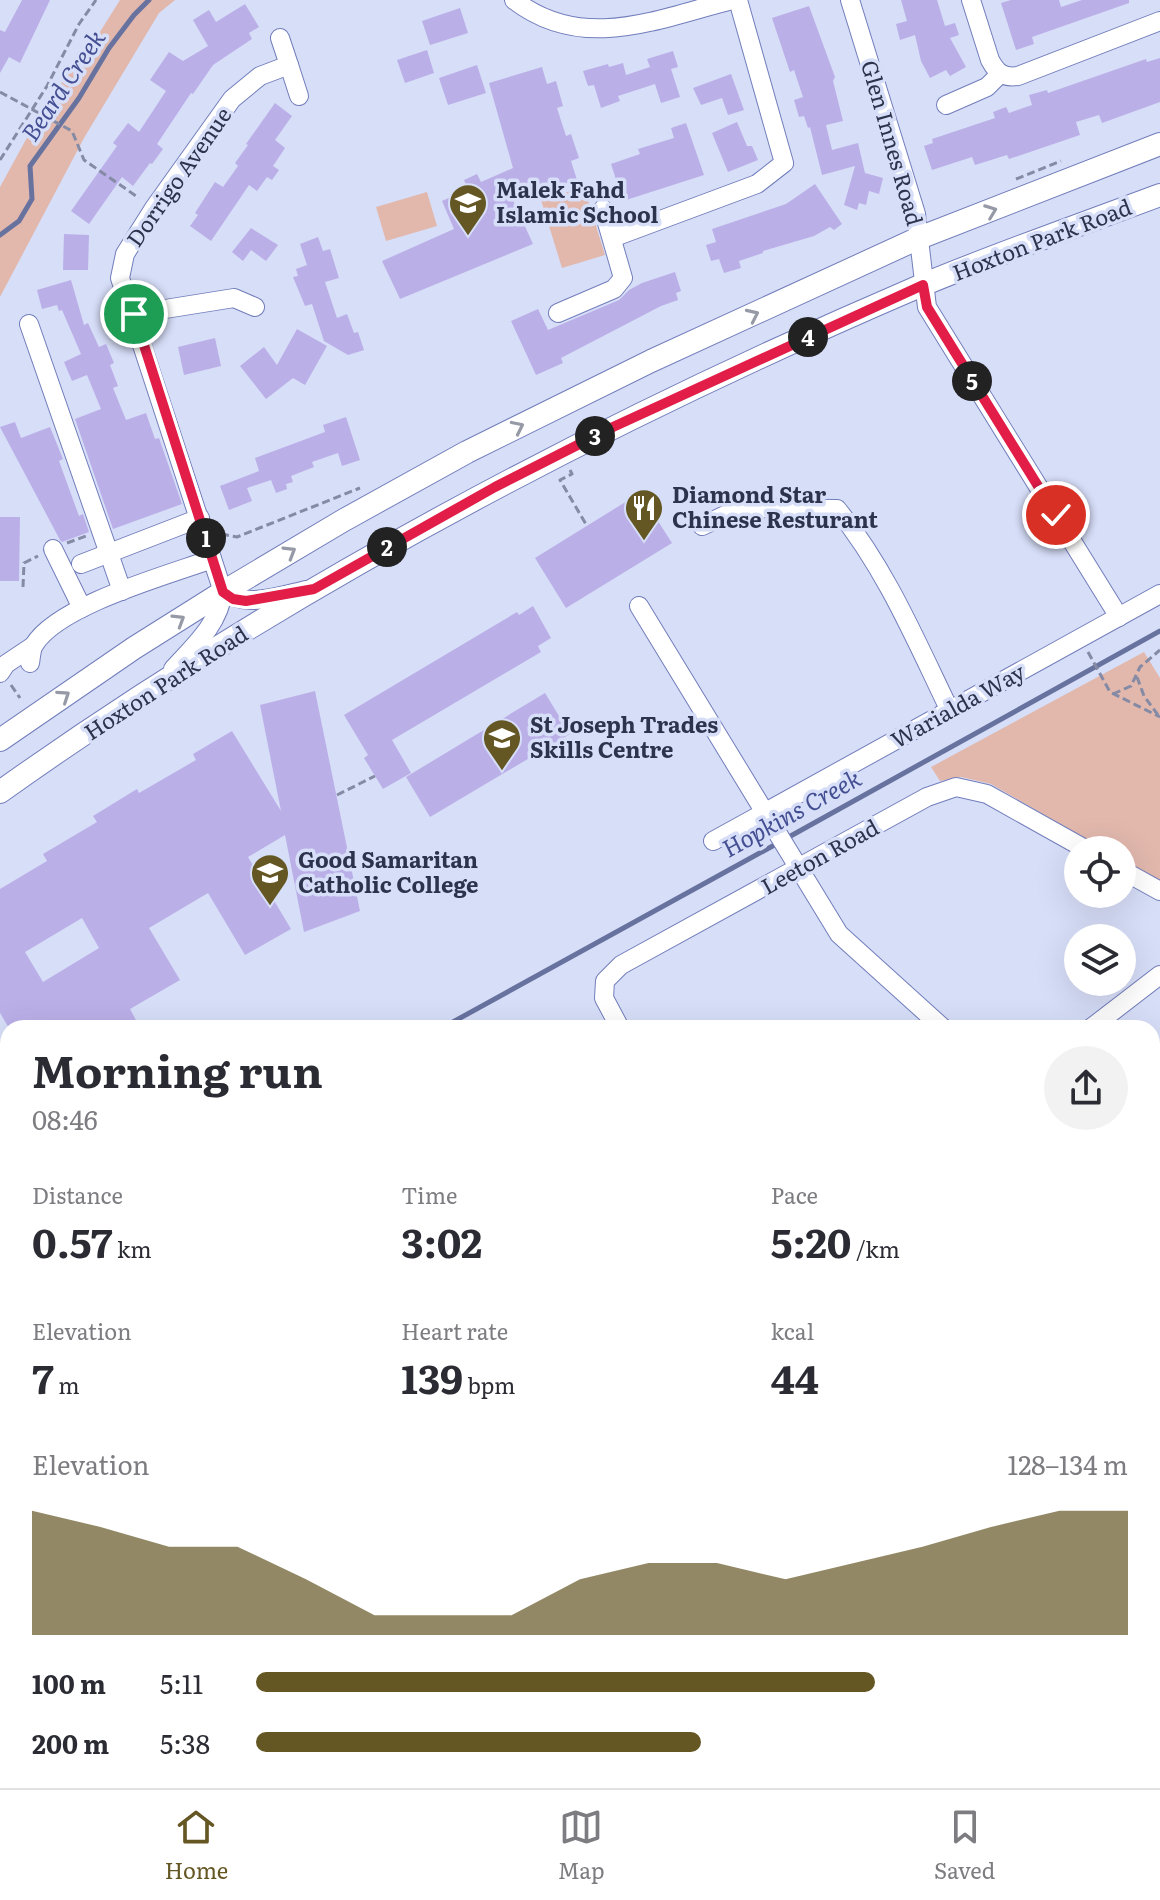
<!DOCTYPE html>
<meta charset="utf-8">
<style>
body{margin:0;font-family:Literata,serif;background:#f2f2f3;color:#2b2b33;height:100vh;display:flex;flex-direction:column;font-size:30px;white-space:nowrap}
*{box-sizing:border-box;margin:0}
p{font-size:26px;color:#7c7c81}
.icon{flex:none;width:44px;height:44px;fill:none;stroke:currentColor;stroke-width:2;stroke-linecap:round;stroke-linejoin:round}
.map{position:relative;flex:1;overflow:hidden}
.drawer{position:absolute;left:0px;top:1020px;width:1160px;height:768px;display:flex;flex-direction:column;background:#fff;border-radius:24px 24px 0 0;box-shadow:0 8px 32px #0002}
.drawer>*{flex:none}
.fabs{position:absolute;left:1064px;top:836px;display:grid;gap:16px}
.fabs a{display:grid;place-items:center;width:72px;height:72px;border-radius:50%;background:#fff;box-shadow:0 8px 32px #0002;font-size:40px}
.pin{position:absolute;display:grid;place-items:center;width:68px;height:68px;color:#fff;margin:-34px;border:4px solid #fff;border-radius:50%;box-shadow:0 2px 8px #0007}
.km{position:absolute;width:40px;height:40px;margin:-20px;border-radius:50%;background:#222;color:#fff;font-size:22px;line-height:40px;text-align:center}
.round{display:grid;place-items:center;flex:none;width:84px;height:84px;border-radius:42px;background:#f2f2f3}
.headline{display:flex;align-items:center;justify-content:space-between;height:136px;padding:0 32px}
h1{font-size:44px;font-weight:700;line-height:60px}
.stats{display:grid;grid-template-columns:repeat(3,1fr);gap:12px;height:136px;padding:8px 32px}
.stats div{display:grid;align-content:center}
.stats b{font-size:40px;font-weight:700}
.stats small{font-size:22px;font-weight:400}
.stats p{font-size:22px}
.chart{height:224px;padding:16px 32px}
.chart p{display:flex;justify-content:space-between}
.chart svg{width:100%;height:144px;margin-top:8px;fill:#645724;opacity:.7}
ul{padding:0 32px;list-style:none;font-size:26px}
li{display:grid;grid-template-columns:128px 96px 1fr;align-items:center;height:60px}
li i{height:20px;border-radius:10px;background:#645724}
.menu{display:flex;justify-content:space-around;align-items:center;height:112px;border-top:2px solid #e1e1e2;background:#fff;font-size:22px;color:#7c7c81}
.menu a{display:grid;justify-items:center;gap:4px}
.menu .on{color:#645724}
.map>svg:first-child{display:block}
.green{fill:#e2b8ad}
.forest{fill:#c78778}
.water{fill:#828dc3;stroke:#68729f;stroke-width:2}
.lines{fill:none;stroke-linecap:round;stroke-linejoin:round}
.stream{stroke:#68729f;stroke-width:5}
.building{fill:#bbafe8;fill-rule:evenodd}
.minor-casing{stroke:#727ebb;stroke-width:20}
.major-casing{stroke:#727ebb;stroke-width:24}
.highway-casing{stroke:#727ebb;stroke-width:28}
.path{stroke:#858ba5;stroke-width:3;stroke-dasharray:8 4;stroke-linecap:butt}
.minor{stroke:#fff;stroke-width:18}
.major{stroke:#fff;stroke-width:22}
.highway{stroke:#fff;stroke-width:26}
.oneway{stroke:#9699a6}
.route-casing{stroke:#fff;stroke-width:16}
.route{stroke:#e11d48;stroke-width:10}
.labels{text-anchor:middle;stroke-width:7;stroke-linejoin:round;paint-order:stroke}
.street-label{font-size:22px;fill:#2d334c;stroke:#d7def8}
.poi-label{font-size:22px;font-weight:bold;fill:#2d334c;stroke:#d7def8;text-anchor:start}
.water-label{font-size:24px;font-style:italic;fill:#444f93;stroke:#d7def8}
</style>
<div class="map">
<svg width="1160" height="1788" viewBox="0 0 1160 1788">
<rect width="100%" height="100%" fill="#d7def8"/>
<!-- green -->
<g class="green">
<path d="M120,0H175L159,13L84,138L0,297V187L47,101L93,43Z"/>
<path d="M584,187L605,255L562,268L541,200Z"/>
<path d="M427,192L437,226L386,241L376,207Z"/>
<path d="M1144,652L1160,678V882L1122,860V850H1105L991,784L961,777L940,781L931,767Z"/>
</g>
<!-- forest -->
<g class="forest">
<path d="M8,1223V1402L0,1404V1225Z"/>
<path d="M1152,1500L1160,1506V1788H1008L1003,1780H1152Z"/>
<path d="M8,1512V1780H228L223,1788H0V1513Z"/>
</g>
<!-- water -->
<path class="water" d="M0,1614L8,1620V1691L0,1693Z"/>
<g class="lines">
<!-- stream -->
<g class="stream">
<path d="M0,235L19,221L32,199L30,166L79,98L109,48L134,15L149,0"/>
<path d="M787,838L1160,631"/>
<path d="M442,1028L778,843"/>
<path d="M0,1272L8,1271"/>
<path d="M1152,1471L1160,1474"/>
<path d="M1152,1677L1160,1683"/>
</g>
</g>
<!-- building -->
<g class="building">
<path d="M22,0H50L20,63L9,57L0,73V30L5,32Z"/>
<path d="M901,0H937L945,26L955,23L959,35L950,38L966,67L950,76L946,70L930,78L921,61L915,35L900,40L896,24L907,21Z"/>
<path d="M1011,0H1059L1061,7L1082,0H1129V3L1032,37L1034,44L1016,50L1001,3Z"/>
<path d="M245,4L259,27L249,33L252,39L213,65L193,94L191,93L157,144L163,149L152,164L150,163L133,186L122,177L89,224L71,211L117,146L113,143L128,123L139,132L166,91L150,80L169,52L183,61L208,46L193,20L209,10L216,22Z"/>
<path d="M809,6L835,77L833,81L843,121L826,125L832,150L858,143L865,173L883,178L879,194L869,191L866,205L859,203L857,210L844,205L855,166L822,175L810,127L808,128L804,116L799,117L794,100L803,97L794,70L790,72L772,18Z"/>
<path d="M460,8L468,33L430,45L422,21Z"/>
<path d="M427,50L434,73L405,83L397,60Z"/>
<path d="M673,51L678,67L671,69L680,97L661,103L655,84L618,96L620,101L601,108L594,85L588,86L583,71L608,64L609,67L623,63L626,75L650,67L647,59Z"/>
<path d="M1160,58V102L1102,123L1099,115L1076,122L1080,135L1009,159L1007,155L975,165L972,157L932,170L924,146L933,143L932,139L995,118L993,112L1006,107L1009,113L1032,105L1029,95L1047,90L1048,93L1146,59L1147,62Z"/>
<path d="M477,65L486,93L448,105L439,78Z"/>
<path d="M542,67L547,84L556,81L563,106L557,108L566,136L571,134L579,158L571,161L577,180L513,200L533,244L400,299L382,261L454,229L442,201L468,189L464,180L477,174L481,182L513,168L489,83Z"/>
<path d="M731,74L744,110L728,115L722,98L701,105L693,88Z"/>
<path d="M275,103L292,116L275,140L285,148L273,166L279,170L272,180L267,177L257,191L249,185L211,241L190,226L198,215L195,213L215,182L223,187L238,166L235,163L248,145L246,144Z"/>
<path d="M737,122L747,146H752L758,160L728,172L712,133Z"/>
<path d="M686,123L704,175L623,201L611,164L640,154L638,149L674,138L671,128Z"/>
<path d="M815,184L842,224L834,230L830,227L814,236L763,251V253L739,261L741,268L724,273L719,259L711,261L706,245L716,242L712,229L786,204Z"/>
<path d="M251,228L278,245L266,261L251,250L243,261L232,252Z"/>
<path d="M64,234L89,235L88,270H63Z"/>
<path d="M318,237L323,251L330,249L339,278L325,282L337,318L347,314L354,333L358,332L364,350L348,355L324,341L312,304L305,306L293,277L298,276L296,269L307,265L300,244Z"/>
<path d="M675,272L681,291L676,293L678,300L661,306L561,358L563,363L536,375L511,321L538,309L548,330L619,300L629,290L642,283Z"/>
<path d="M71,280L84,325L88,323L99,347L106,344L114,363L110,365L118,386L113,388L126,420L146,413L155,439L159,438L182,504L113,529L75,419L101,409L87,375L72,381L64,362L81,354L62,310L59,311L57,305L42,309L37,290Z"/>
<path d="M297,329L327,346L305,385L293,378L266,399L240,366L264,347L277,365Z"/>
<path d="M215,338L221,366L184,375L178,347Z"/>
<path d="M346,417L360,460L342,466L338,453L312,462L314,467L291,476L293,482L286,484L287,489L276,493L271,480L247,488L252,501L229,510L220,486L259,471L255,458L325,432L323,425Z"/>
<path d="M15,422L21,438L50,427L63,459L59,461L79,516L83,514L89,532L62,542L60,540L0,427Z"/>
<path d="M640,493L672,543L566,608L535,558Z"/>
<path d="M0,517H20L19,581H0Z"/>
<path d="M533,606L551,638L538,646L541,652L392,740L411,773L383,789L364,758L368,755L344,715L517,612L519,615Z"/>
<path d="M315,691L360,911L304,932L285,835L248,857L291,929L245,955L208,893L149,928L180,980L130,1009L137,1022L126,1028H9L0,1013V889L47,861L43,854L97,822L93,816L137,789L139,793L196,760L193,754L232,731L281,811L260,705ZM82,918L99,948L43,982L25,952Z"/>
<path d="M545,693L570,734L430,817L406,777Z"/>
</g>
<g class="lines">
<!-- minor casing -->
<g class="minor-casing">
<g id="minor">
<path d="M514,0C583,53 657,19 732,0"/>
<path d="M850,0L916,214L927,307L1119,617"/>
<path d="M971,0L990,60C997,73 1003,78 1018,76L1160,21"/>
<path d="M289,65L299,96"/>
<path d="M946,105L987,87L1000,74"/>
<path d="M612,238L757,184L784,163L738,0"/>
<path d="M558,313L614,289L623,278L603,209"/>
<path d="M134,314L234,298L255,307"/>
<path d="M29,324L122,591"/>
<path d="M702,526L740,508L837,509C886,569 916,641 950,711"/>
<path d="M53,549L82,608"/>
<path d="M81,564L200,518"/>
<path d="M223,592C247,608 280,596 306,590"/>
<path d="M639,606L839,934L943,1028"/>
<path d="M30,663C31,658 31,650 34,645C58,605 168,575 212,559"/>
<path d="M173,669C194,646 219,624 223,592L120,278L125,254L154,208L232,99L260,76L289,65L280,38"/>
<path d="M0,673L6,664L33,646"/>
<path d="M713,841L1160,594"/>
<path d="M1122,870L1160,891"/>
<path d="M620,1028L604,998L605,981L621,965L927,797L956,787L987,794L1087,850"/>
<path d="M1091,1028L1160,975"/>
<path d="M979,1780L991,1788"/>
<path d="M235,1788L240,1780"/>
<path d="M496,1788L503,1780"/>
<path d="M785,1788L790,1780"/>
</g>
</g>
<!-- major casing -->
<g class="major-casing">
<g id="major">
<path d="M0,740L134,648L223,592L344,520L467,452L651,361L919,238L1160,144"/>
<path d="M0,792C286,588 598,424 920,286C999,253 1080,225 1160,195"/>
</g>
</g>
<!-- highway casing -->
<g class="highway-casing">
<g id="highway">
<path d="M1152,1275L1160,1276"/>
<path d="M1152,1340L1160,1341"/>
<path d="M0,1430L8,1428"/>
<path d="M0,1489L8,1486"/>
</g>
</g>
<!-- path -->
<g class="path">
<path d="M0,92L72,131L84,160L139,198"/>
<path d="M0,160L47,86L79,24L96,0"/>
<path d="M1016,179L1061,161"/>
<path d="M570,470L572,474L560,480L587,526"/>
<path d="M221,534L237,537L360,488"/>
<path d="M67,543L86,536"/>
<path d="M23,587L24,563L38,556"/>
<path d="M1088,652L1110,692L1160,717"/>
<path d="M1137,677L1144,696L1158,715"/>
<path d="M11,685L20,698"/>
<path d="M1113,694L1131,686L1140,667L1160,650"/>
<path d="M337,795L375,776"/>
<path d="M1152,1175L1160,1169"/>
<path d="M1152,1228H1160"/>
<path d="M0,1407L8,1405"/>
<path d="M4,1448L8,1459"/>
<path d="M0,1542L8,1534"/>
</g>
<!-- minor -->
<use href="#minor" class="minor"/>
<!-- major -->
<use href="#major" class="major"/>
<!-- highway -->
<use href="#highway" class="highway"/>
</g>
<!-- one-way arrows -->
<defs><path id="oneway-chevron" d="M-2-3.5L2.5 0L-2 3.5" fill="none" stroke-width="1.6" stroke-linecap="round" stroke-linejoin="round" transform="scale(2)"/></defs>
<g class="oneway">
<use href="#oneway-chevron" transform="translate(991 211) rotate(-21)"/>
<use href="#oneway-chevron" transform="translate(753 315) rotate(-25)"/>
<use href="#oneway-chevron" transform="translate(518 427) rotate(-26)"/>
<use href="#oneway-chevron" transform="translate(290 552) rotate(-31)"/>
<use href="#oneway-chevron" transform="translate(179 620) rotate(-32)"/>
<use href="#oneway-chevron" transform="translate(64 696) rotate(-34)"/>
</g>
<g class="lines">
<!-- route casing -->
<g class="route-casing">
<path id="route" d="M134,314L223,592L233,599L246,601L314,589L495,487L613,427L923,285L927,307L1056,515"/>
</g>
<!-- route -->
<use href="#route" class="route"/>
</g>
<!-- icons -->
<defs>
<g id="school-pin" transform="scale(2)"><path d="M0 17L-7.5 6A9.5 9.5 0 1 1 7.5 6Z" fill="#645724" stroke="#d7def8"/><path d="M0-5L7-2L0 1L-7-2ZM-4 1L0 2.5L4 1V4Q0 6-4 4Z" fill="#fff"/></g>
<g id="restaurant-pin" transform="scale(2)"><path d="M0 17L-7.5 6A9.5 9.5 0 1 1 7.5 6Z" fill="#645724" stroke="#d7def8"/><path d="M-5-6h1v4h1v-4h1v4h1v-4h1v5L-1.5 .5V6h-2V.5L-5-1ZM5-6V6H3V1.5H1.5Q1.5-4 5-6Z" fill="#fff"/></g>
</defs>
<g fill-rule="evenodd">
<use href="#school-pin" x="468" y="203"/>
<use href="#restaurant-pin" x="644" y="508"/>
<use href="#school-pin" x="502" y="738"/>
<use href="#school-pin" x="270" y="873"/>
</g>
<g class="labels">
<!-- street labels -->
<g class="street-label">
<text transform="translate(892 143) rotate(74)" y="8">Glen Innes Road</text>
<text transform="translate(179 177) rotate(-55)" y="8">Dorrigo Avenue</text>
<text transform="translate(1042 240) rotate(-21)" y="8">Hoxton Park Road</text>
<text transform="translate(166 683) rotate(-33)" y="8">Hoxton Park Road</text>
<text transform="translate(958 706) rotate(-29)" y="8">Warialda Way</text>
<text transform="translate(820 857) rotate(-29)" y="8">Leeton Road</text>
</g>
<!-- poi labels -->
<g class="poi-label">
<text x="496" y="198">Malek Fahd<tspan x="496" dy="25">Islamic School</tspan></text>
<text x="672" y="503">Diamond Star<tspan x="672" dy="25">Chinese Resturant</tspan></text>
<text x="530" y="733">St Joseph Trades<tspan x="530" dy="25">Skills Centre</tspan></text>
<text x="298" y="868">Good Samaritan<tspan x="298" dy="25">Catholic College</tspan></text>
</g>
<!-- water labels -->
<g class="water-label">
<text transform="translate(64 86) rotate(-56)" y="8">Beard Creek</text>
<text transform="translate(792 814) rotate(-29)" y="8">Hopkins Creek</text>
</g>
</g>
</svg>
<div class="fabs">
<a><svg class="icon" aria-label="locate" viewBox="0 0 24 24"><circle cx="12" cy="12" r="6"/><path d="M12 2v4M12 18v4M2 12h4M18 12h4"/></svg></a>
<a><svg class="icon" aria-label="layers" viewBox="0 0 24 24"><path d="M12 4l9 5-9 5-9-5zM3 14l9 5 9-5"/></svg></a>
</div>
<div class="pin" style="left:134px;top:314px;background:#1e9e55"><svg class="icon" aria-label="arrive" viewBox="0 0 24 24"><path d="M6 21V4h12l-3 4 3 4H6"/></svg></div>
<div class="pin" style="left:1056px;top:515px;background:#d93025"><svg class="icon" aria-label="check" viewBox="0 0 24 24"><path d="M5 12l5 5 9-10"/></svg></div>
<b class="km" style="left:206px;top:538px">1</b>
<b class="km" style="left:387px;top:547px">2</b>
<b class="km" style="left:595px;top:436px">3</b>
<b class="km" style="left:808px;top:337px">4</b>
<b class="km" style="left:972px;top:381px">5</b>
<section class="drawer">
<div class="headline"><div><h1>Morning run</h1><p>08:46</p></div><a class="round"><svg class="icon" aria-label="share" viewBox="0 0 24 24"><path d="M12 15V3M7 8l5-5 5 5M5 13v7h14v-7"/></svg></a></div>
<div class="stats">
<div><p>Distance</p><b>0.57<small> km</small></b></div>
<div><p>Time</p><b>3:02</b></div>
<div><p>Pace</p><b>5:20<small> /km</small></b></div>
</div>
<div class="stats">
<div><p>Elevation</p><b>7<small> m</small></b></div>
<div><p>Heart rate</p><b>139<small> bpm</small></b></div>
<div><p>kcal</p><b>44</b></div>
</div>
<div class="chart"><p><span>Elevation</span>128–134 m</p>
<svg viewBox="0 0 160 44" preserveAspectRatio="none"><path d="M0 44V6L10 11L20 17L30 17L40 27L50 38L60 38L70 38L80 27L90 22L100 22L110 27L120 22L130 17L140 11L150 6L160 6V44z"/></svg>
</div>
<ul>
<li><b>100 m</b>5:11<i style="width:71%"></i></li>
<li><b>200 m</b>5:38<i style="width:51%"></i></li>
</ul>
</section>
</div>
<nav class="menu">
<a class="on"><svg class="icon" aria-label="home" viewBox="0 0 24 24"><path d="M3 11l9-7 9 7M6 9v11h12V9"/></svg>Home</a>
<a><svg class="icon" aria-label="map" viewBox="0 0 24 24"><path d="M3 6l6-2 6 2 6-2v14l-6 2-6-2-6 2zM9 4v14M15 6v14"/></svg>Map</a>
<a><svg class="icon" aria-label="saved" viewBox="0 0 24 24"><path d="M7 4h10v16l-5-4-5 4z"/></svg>Saved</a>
</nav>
